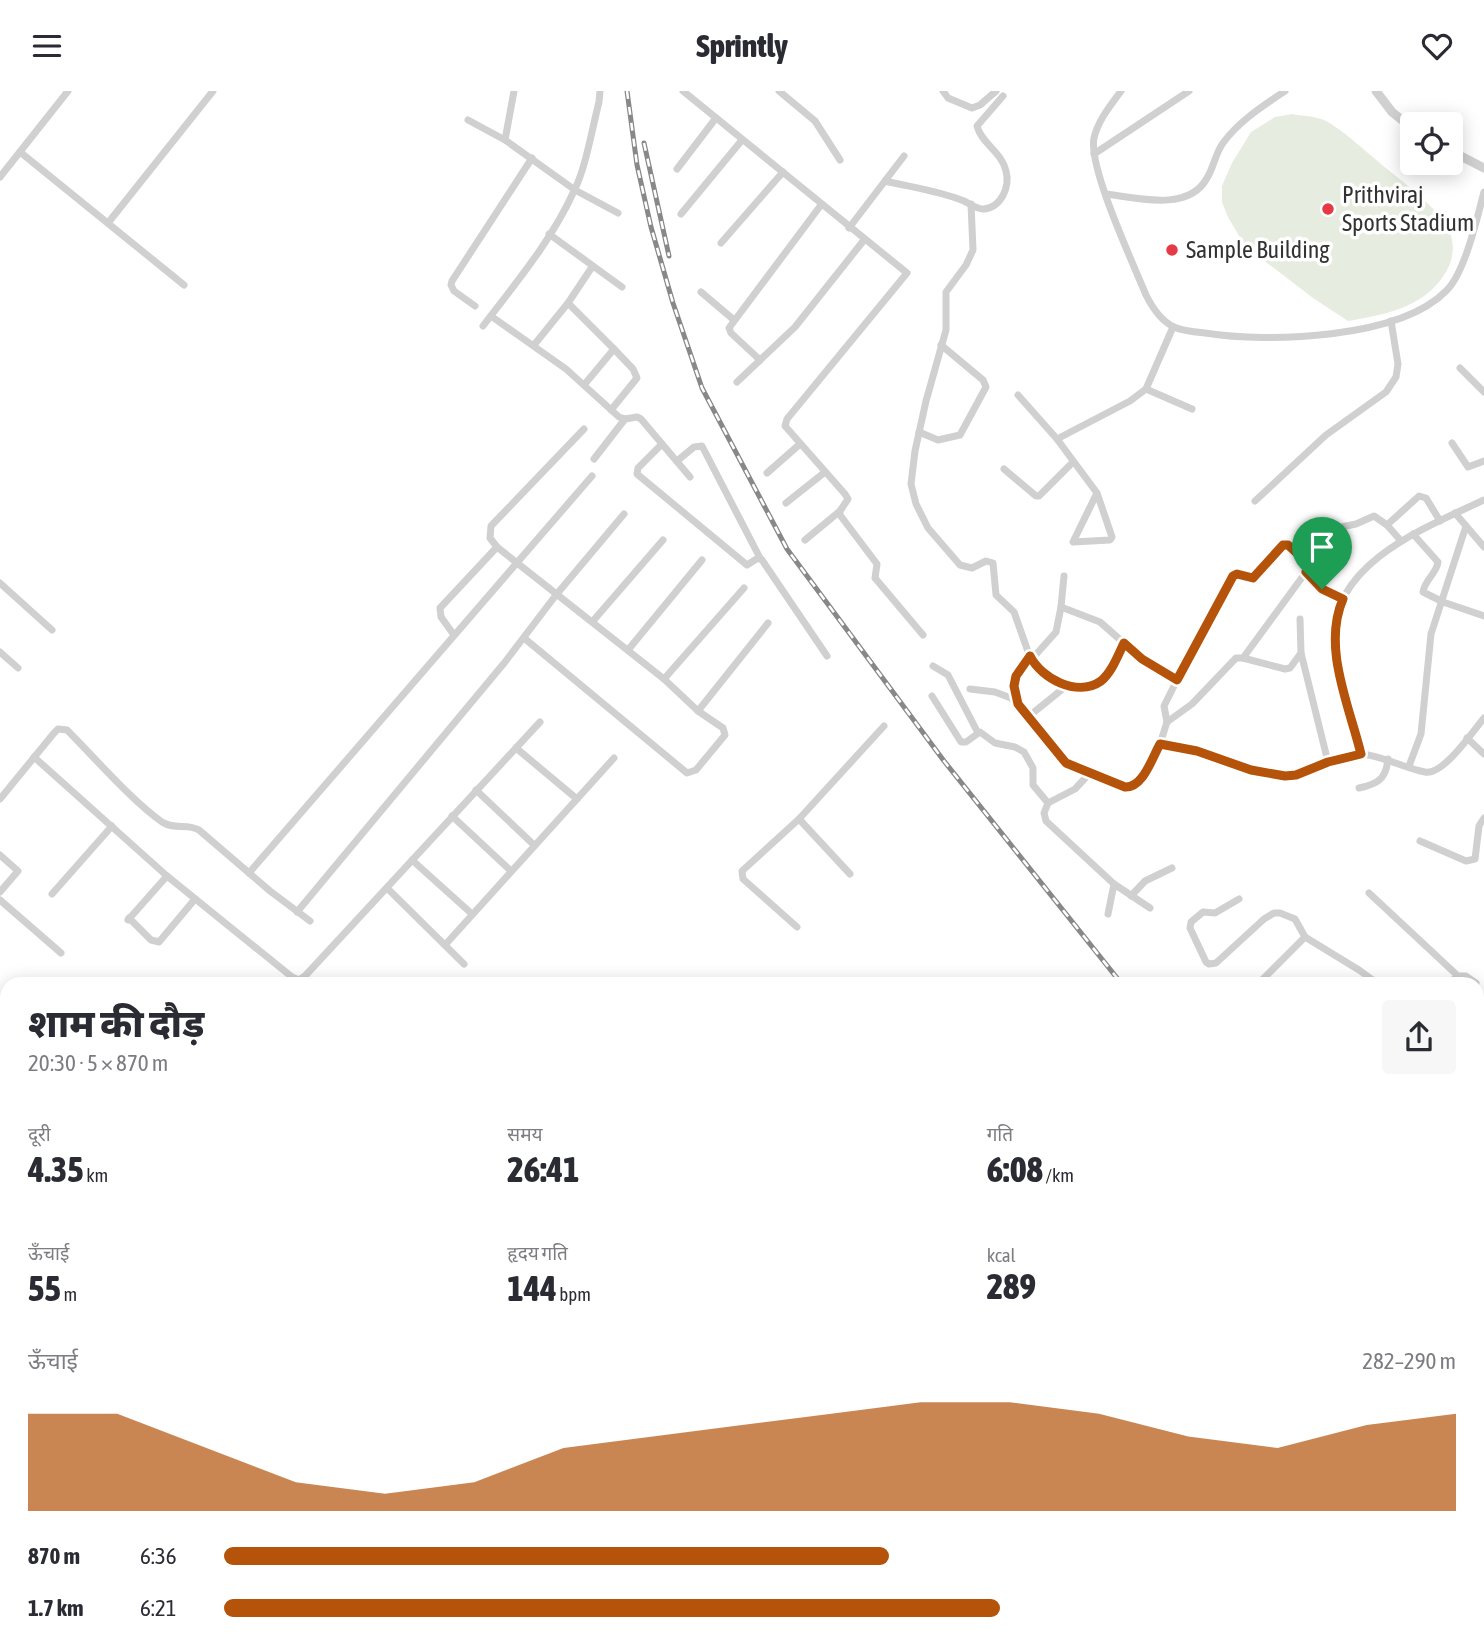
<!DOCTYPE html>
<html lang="hi">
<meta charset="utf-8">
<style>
body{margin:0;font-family:"Asap Condensed","Noto Sans Devanagari",sans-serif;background:#f7f7f7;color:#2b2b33;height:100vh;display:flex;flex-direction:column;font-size:26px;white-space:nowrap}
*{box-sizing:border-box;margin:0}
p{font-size:23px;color:#7c7c81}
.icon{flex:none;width:38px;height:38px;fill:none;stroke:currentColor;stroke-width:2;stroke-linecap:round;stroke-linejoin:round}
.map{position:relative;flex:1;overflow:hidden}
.panel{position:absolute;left:0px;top:886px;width:1484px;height:674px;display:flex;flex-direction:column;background:#fff;border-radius:21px 21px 0 0;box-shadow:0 4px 18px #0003}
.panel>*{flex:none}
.buttons{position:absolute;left:1400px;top:21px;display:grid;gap:14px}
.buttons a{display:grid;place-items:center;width:63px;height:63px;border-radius:7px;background:#fff;box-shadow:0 4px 18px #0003;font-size:35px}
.pin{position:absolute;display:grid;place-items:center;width:60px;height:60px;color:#fff;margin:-72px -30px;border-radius:50% 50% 50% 0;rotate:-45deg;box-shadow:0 0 7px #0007}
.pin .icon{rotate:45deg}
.round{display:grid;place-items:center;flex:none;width:74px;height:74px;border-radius:7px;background:#f7f7f7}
.head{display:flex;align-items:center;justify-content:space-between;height:119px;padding:0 28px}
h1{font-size:38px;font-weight:800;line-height:52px}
.figures{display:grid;grid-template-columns:repeat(3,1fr);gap:10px;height:119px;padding:7px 28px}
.figures div{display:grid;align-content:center}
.figures b{font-size:35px;font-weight:800}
.figures small{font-size:19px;font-weight:400}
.figures p{font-size:19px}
.chart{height:196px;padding:14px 28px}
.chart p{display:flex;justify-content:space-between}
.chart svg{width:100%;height:126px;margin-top:7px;fill:#b45309;opacity:.7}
ul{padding:0 28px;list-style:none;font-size:23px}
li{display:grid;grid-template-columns:112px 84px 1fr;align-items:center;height:52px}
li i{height:18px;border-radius:9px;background:#b45309}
header{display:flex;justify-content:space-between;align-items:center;height:91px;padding:0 28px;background:#fff;font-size:32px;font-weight:800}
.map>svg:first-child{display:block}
.green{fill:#e6ecdf}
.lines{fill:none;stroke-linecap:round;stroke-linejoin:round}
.minor{stroke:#d0d0d0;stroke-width:7}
.tertiary{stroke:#d0d0d0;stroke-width:9}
.secondary{stroke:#bdbdbd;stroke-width:10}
.rail-casing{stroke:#888;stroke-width:5}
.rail{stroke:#fff;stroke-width:2.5;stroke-dasharray:8;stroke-linecap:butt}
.route-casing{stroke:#fff;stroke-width:14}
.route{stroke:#b45309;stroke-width:9}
.poi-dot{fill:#e63946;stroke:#fff;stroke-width:2.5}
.labels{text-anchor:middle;stroke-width:7;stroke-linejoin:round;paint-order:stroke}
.poi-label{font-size:24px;fill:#333;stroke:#fff;text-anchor:start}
</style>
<header><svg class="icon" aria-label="menu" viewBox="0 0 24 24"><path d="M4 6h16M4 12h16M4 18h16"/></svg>Sprintly<svg class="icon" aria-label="heart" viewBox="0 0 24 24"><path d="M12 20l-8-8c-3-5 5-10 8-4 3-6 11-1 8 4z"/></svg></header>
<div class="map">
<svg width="1484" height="1558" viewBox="0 0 1484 1558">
<rect width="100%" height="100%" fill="#fff"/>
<!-- green -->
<path class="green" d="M1292,23C1302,25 1315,25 1324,29C1341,37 1371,65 1387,78C1406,93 1436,116 1448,137C1454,148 1454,162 1450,173C1431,215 1389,223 1348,230L1313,207L1245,155L1228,126L1222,111V95L1232,72L1251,41L1275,26Z"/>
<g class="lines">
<!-- minor -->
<g class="minor">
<path d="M514,0L505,49L575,99L618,122"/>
<path d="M683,0L907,182L787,328L785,335L845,403L848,408L840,420V424L877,473L875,487L923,544"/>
<path d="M779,0L815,30L840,69"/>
<path d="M943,0L948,7L972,17L980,14L996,0"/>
<path d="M1121,0C1111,14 1098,29 1094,47C1088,76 1133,172 1146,204C1152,216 1161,230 1174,236C1183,240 1195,241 1205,242C1268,252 1399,248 1446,200C1465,182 1477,127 1484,101"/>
<path d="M468,29L505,49"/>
<path d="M20,61L184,194"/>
<path d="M1094,63L1189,0"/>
<path d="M677,78L716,27"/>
<path d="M0,86L68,0"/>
<path d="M885,90C911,96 940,100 964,110C970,113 978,119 984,118C1002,116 1010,95 1006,80C1002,61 981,52 977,35L1003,5"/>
<path d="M1106,103C1137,107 1189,121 1207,87C1214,76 1215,63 1223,52C1239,30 1263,15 1285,0"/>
<path d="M971,113L973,159L966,174L946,201V239L926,310L915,360L911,393L916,413L928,437L960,474L972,477L986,470L993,472L996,504L1014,521L1031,569L1065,596L1028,626"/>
<path d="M681,123L742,49"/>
<path d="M108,132L213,0"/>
<path d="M849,137L904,65"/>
<path d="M549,143L622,196"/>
<path d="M721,152L783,81"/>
<path d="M701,201L734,229"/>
<path d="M475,215L454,200L451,194L452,190L532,67"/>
<path d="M491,225L566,278L619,326L625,328L637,326L641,328L690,386"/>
<path d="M483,235C515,193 552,149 574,100C586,76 592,38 599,11L600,0"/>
<path d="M534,254L568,212"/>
<path d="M760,269L731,242L729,237L821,114"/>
<path d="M1460,277L1484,301"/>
<path d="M737,291L795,236L864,149"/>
<path d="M584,294L614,258L568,212L592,176"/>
<path d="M1146,298L1192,318"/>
<path d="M1018,304L1057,348"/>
<path d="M611,319L637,287L633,278L614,258"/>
<path d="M919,341L938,349L960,344L986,296L983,289L941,254"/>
<path d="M1452,352L1468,376L1484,370"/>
<path d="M662,353L638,377L637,383L747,474L758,467L762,469L827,565"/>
<path d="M594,368L625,328"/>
<path d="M677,370L694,356L702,355L760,467"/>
<path d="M1004,378L1036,405H1039L1073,371"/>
<path d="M767,382L800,353"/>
<path d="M1097,402L1073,451L1110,449L1112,446L1097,402L1057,348L1130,310L1146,298L1173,236"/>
<path d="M1255,410L1326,344L1386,301L1396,286L1398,273L1391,230"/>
<path d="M786,412L825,381"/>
<path d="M1455,422L1484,456"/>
<path d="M1413,443L1438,471C1437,482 1424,490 1423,501L1443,511L1484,525"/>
<path d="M805,449L840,420"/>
<path d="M1401,450L1387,434L1419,405L1426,407L1440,430"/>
<path d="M497,456L664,588L698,620L723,637L725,644L696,679L687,682L524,547"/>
<path d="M1311,475L1341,436L1356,433L1374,425L1387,434"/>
<path d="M0,492L52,539"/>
<path d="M1061,516L1064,485"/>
<path d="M1300,528L1301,562L1328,671"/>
<path d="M593,530L663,449"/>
<path d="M454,544L441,526L440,517L497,456L490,447L491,435L584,338"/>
<path d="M628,559L702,469"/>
<path d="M0,561L18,577"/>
<path d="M1243,567L1306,481"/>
<path d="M1031,569L1056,541L1061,516L1100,531L1142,568L1177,589L1164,615L1167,631L1160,653"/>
<path d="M933,575L948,584L978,642"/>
<path d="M664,588L744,497"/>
<path d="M1177,589L1233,485L1237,483L1253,487L1283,454H1288L1311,475L1306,481L1322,498L1343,508"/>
<path d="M1065,596C1107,594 1106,587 1124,552"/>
<path d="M970,598L995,601L1011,607L1066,672L1124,696L1135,695L1139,691L1160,653L1197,660L1251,679L1285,685L1296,684L1328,671L1361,663C1353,630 1334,580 1334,547C1333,471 1427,436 1484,409"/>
<path d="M932,605L961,651H966L980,641L995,652L1015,656L1024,661L1033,677V694L1048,712L1075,698L1089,683"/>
<path d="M1017,612L1015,585L1030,565"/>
<path d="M698,620L768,532"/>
<path d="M1167,631L1192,613L1236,567H1243L1285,578L1290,577L1301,562"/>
<path d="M1467,647L1484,663"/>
<path d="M516,657L577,708"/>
<path d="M1361,663C1384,665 1403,677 1425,681C1443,685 1473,640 1484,627"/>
<path d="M34,666L167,785L292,886L299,889L305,885L540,631"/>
<path d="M1409,675L1421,643L1431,543L1466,435"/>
<path d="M1359,697C1377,693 1386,689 1388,668"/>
<path d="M476,699L534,754"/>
<path d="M0,708L54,642L58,638L67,639C95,667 131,709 162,731C174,739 188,732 199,739L270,800L310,830"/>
<path d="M1048,712L1044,722L1046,730L1114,793L1108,823"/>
<path d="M452,725L511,780"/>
<path d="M799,728L850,783"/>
<path d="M1420,750L1466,770L1475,768L1479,735L1484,727"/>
<path d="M0,764L18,780L0,801"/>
<path d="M412,769L472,823"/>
<path d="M249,782L592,385"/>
<path d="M1114,793L1150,817"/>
<path d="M387,797L464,873"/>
<path d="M1369,802L1458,885H1466L1476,892"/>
<path d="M52,803L112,735"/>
<path d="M1131,805L1145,790L1172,777"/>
<path d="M1239,808L1215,822L1203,821L1191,831L1190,837L1206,871L1209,873L1216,872L1264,828L1274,822H1280L1295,828L1305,846"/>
<path d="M0,809L61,862"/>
<path d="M297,821L505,571L556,504L624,423"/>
<path d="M129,827L151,849L159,851L195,808"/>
<path d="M128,829L167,785"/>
<path d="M797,836L743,788L742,780L799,728L884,635"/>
<path d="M445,854L614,667"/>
<path d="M1259,892L1305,846L1359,879L1377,892"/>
<path d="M1449,892L1458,885"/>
<path d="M1477,932L1484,926"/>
<path d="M0,951L7,958"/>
<path d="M1477,1019L1484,1012"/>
<path d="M1477,1074L1484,1080"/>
<path d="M1477,1174L1484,1180"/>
<path d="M0,1176L7,1174"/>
<path d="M0,1249L7,1248"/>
<path d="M0,1252L7,1289"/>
<path d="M1477,1290L1484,1289"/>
<path d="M0,1368L7,1366"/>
<path d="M1477,1445L1484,1454"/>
<path d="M0,1459L7,1458"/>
<path d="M1477,1471L1484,1465"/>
<path d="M181,1552L189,1558L194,1552"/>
<path d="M379,1552L383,1558"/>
<path d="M511,1552L518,1558"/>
<path d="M647,1552L653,1558"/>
<path d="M830,1552L837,1558"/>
<path d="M935,1552L941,1558"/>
<path d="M1009,1552L1013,1558"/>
<path d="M1124,1552L1129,1558"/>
<path d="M1191,1552L1196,1558"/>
<path d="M1420,1552L1425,1558"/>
<path d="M123,1558L127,1552"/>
<path d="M329,1558L336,1552"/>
<path d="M457,1558L463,1552"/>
<path d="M574,1558L580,1552"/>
<path d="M658,1558L664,1552"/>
<path d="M742,1558L746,1552"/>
</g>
<!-- tertiary -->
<g class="tertiary">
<path d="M1376,0L1392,21L1412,37"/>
<path d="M1451,60L1484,77"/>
</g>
<!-- secondary -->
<g class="secondary">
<path d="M1477,1218L1484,1207"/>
<path d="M1316,1558L1318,1552"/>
</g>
<!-- rail casing -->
<g class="rail-casing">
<g id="rail">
<path d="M627,0L637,74L651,136L673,212L702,297L787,458L944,670L1121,892"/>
<path d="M644,52L669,165"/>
<path d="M1477,1340L1484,1349"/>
</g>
</g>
<!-- rail -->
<use href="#rail" class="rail"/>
</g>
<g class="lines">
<!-- route casing -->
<g class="route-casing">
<path id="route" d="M1283,454H1288L1311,475L1306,481L1322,498L1343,508C1322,556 1349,614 1361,663L1328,671L1296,684L1285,685L1251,679L1197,660L1160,653C1152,667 1143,697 1125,696L1066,672L1018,613L1014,595L1016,585L1030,565C1041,587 1077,607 1101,590C1112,581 1118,564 1124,552L1142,568L1177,589L1233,485L1237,483L1253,487Z"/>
</g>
<!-- route -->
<use href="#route" class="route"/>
</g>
<!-- markers -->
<g class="poi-dot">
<circle cx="1328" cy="118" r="7"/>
<circle cx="1172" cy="159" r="7"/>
</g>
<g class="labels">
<!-- poi labels -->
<g class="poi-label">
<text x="1342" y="112">Prithviraj<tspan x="1342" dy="28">Sports Stadium</tspan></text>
<text x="1186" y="167">Sample Building</text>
</g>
</g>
</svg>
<div class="buttons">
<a><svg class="icon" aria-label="locate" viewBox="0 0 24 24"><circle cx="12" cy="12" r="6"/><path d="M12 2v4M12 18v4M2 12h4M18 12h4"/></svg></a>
</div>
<div class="pin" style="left:1322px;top:498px;background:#1e9e55"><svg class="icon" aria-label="arrive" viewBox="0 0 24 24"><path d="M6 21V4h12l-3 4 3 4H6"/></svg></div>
<section class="panel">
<div class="head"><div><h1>शाम की दौड़</h1><p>20:30 · 5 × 870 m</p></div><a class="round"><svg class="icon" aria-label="share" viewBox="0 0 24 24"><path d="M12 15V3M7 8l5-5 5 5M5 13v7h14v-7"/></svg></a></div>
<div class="figures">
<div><p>दूरी</p><b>4.35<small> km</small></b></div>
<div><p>समय</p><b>26:41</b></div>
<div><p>गति</p><b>6:08<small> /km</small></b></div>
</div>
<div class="figures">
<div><p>ऊँचाई</p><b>55<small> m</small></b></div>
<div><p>हृदय गति</p><b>144<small> bpm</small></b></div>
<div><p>kcal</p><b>289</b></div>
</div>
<div class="chart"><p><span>ऊँचाई</span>282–290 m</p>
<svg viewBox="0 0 160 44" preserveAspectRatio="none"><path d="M0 44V10L10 10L20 22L30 34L40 38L50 34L60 22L70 18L80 14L90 10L100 6L110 6L120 10L130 18L140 22L150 14L160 10V44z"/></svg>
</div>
<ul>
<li><b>870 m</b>6:36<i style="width:54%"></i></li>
<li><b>1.7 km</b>6:21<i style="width:63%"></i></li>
</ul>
</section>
</div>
